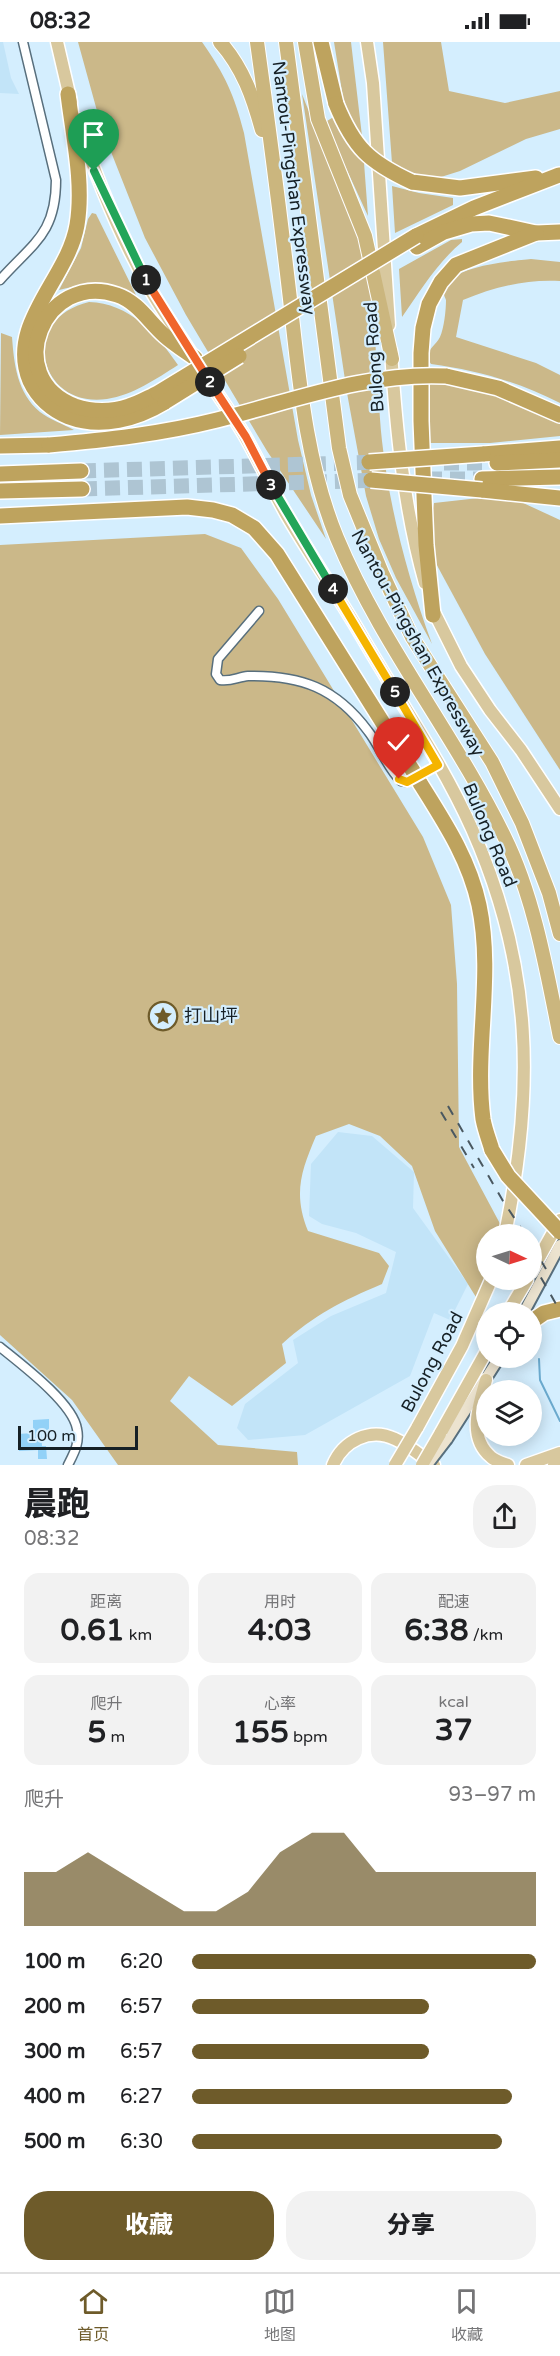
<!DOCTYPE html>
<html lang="zh">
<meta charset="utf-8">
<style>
body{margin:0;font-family:"Varela Round","Noto Sans SC",sans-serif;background:#f2f2f2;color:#202124;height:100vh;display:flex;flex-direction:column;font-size:22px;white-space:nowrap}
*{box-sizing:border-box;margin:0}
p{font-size:20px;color:#757577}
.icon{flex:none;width:33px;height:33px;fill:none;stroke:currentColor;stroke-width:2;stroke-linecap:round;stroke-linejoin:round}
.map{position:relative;height:1423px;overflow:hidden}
.drawer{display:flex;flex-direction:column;background:#fff;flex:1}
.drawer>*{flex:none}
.needle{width:39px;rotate:94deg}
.controls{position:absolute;left:476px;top:1182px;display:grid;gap:12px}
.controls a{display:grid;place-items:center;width:66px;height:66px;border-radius:50%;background:#fff;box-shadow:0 3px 15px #0003;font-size:30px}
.scale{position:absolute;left:18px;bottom:15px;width:120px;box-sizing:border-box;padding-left:6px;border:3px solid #162025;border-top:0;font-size:16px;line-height:21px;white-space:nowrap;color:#162025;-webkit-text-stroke:4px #d4eefe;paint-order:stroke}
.pin{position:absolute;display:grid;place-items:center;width:51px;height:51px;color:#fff;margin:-62px -26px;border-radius:50% 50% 50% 0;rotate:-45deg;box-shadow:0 0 6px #0007}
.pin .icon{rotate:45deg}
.km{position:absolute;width:30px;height:30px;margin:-15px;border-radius:50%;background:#222;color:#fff;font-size:16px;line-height:30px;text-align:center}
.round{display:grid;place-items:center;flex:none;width:63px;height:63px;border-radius:24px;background:#f2f2f2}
.summary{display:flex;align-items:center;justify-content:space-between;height:102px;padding:0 24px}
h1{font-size:33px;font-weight:800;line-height:45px}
.metrics{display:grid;grid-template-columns:repeat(3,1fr);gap:9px;height:102px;padding:6px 24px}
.metrics div{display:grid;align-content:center;border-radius:15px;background:#f2f2f2;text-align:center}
.metrics b{font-size:30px;font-weight:800}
.metrics small{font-size:16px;font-weight:400}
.metrics p{font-size:16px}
.chart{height:168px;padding:12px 24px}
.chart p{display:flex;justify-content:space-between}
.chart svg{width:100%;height:108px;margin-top:6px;fill:#6e5b2a;opacity:.7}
.button{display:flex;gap:12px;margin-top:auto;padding:12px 24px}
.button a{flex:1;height:69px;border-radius:24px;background:#6e5b2a;color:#fff;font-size:24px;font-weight:800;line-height:69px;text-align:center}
.button a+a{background:#f2f2f2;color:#202124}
ul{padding:0 24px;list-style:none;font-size:20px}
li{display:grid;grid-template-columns:96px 72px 1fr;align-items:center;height:45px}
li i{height:15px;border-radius:8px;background:#6e5b2a}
.status{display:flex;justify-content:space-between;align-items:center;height:42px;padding:0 30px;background:#fff;direction:ltr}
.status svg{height:16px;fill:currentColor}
.menu{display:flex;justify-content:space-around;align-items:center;height:84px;border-top:2px solid #e0e0e0;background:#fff;font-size:16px;color:#757577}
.menu a{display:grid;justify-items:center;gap:3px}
.menu .on{color:#6e5b2a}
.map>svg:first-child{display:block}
.built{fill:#c2e4f8}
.green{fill:#cbb889}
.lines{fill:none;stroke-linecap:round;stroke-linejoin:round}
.stream{stroke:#6baace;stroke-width:2}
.building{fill:#92d1f7}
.motorway-tunnel{stroke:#aec5d3;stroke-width:15;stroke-dasharray:15 8;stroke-linecap:butt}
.minor-casing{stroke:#586f7d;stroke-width:11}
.secondary-casing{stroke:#586f7d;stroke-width:14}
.primary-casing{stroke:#fff;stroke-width:15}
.trunk-casing{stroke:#fff;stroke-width:16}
.motorway-casing{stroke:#fff;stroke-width:18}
.minor{stroke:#fff;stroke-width:8}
.secondary{stroke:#ece3cf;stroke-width:10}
.primary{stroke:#d8c89e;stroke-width:12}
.trunk{stroke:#cbb67e;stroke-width:14}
.motorway{stroke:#bea35e;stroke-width:15}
.rail{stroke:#4a5860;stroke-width:2;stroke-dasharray:10 10;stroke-linecap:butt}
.secondary-bridge-casing{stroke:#586f7d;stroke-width:14;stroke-linecap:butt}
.primary-bridge-casing{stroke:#fff;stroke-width:15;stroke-linecap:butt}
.motorway-bridge-casing{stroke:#fff;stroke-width:18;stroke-linecap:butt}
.secondary-bridge{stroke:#ece3cf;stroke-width:10}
.primary-bridge{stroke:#d8c89e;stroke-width:12}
.motorway-bridge{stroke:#bea35e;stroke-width:15}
.split-1-casing{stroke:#fff;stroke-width:12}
.split-2-casing{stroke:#fff;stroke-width:12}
.split-3-casing{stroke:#fff;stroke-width:12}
.split-4-casing{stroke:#fff;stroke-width:12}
.split-5-casing{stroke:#fff;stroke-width:12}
.split-6-casing{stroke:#fff;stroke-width:12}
.split-1{stroke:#22a559;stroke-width:8}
.split-2{stroke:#f0652b;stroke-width:8}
.split-3{stroke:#f0652b;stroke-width:8}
.split-4{stroke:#22a559;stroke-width:8}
.split-5{stroke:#f5b400;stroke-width:8}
.split-6{stroke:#f5b400;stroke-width:8}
.labels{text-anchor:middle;stroke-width:4.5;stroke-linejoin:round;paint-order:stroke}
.street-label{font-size:18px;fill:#162025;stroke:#d4eefe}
.poi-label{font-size:18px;fill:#162025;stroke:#d4eefe;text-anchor:start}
</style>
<div class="status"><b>08:32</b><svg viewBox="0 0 49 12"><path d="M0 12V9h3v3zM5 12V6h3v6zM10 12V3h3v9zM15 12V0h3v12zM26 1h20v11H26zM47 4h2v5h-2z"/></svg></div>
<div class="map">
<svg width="560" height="1423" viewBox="0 0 560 1423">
<rect width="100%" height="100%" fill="#d4eefe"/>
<!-- built -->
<g class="built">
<path d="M0,0H3L11,36L19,52L0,51Z"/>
<path d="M338,1090L372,1094L414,1130L413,1166L468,1242L450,1278L434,1271L410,1334L305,1393L248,1398L237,1386L245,1362L298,1321L293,1298L331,1274L386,1251L396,1210L356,1191L322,1182L309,1174L311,1122Z"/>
</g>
<!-- green -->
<g class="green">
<path d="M78,0H202C225,33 234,52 244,91L298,398L311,453L326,497L267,409L186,273L145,196L102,87Z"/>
<path d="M334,0H351L362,94L368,174L333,98L327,79L345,68Z"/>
<path d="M383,0H441L449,49L505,61L560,49V87L526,97L460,129L441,135L416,134L392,121Z"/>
<path d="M302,52C322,104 349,155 363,209C377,266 376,339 382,399C390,469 408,536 432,602L396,536L379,497L366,454L347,351Z"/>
<path d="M392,144L419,151L453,156V163L395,191Z"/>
<path d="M92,171L96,172L139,259C103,237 100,238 59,248L81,206L88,177Z"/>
<path d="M462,197V200C437,221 421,248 402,275L399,227L451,198Z"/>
<path d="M531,217L560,220V239C526,237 494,245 463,258L456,295L536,321L560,333V361C518,340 477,328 431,322C422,310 435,305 440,295C444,286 446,268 446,258C445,255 443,252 444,249C446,224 512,219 531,217Z"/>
<path d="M89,260C129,261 157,292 178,323C156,337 133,353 107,357C39,367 17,277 89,260Z"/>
<path d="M1,291L12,295C14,322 17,351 40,370C49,377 63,382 74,388L0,393Z"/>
<path d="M429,340C483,346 513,357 560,382V394L490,401H429Z"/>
<path d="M506,453L560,478V728L485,612L426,503L434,461Z"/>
<path d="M205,492L241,506L278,557L423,795L451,863L457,942L459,1105L505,1191L486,1192V1238L479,1260L435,1189L412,1124L380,1094L349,1082L316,1094C301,1129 293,1152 308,1189L379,1211L389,1224L382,1242C342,1259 314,1273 282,1302L286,1321L232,1364L189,1334L170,1359L218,1403L297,1410L298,1423H118L72,1358L0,1293V503Z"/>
</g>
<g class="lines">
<!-- stream -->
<path class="stream" d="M539,1317L540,1338L560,1379"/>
</g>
<!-- building -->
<path class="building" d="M49,1377V1388L41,1389L42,1404H46L47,1417H38V1408L19,1409L18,1392L33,1391V1378Z"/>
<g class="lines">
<!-- motorway-tunnel -->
<g class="motorway-tunnel">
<path d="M444,421H483"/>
<path d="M81,429L381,420"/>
<path d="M427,437H482"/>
<path d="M82,447L382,438"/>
</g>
<!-- minor casing -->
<g class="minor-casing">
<g id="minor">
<path d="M0,238C33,201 56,192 56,138L23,0"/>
<path d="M259,569L218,617L216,632L220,638C230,640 238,635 248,634C301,633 336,646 368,689C380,704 387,726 401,739L407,740L438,723"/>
<path d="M0,1305C21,1322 73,1361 77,1387C80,1401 74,1411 68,1423"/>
</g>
</g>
<!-- secondary casing -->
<g class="secondary-casing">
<g id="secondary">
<path d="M524,1270L560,1203"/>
<path d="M447,1397L499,1316"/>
</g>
</g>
<!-- primary casing -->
<g class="primary-casing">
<g id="primary">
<path d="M57,0L71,60"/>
<path d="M367,0L373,41L389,283"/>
<path d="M77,77C96,136 120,195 151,249C163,270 178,290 191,311"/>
<path d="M391,309C396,387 404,467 425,541"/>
<path d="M202,328C216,351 233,373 246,396C260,421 272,447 286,472C310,513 337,552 361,593C398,657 442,720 472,787C533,924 535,1048 505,1192"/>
<path d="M431,564L461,624L490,668L521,708L560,767"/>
<path d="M531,1230L560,1178"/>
<path d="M508,1270L527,1238"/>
<path d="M486,1338C479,1363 467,1395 491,1415C495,1419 503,1421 508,1423"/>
<path d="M417,1386L462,1304L491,1238"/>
<path d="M440,1392L486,1310"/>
<path d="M333,1423C343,1399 370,1385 395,1397C409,1403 422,1415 434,1423"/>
<path d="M526,1423L560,1411"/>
<path d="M554,1423L560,1421"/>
</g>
</g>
<!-- trunk casing -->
<g class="trunk-casing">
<g id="trunk">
<path d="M220,0C243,26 253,55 262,88"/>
<path d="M257,0C269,86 280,171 290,257C299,337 306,421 337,496C381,602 455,693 505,796C534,855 547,930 560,995"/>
<path d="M286,0L339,406L350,453L382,531L412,595L492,720L522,781L549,851L560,892"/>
<path d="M305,0L318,77L365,194L392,317"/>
</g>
</g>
<!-- motorway casing -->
<g class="motorway-casing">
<g id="motorway">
<path d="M321,0L336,62"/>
<path d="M68,52C73,94 84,141 77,183C68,237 6,282 30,339C38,356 52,368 69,375C101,387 137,377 165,360"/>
<path d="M412,140L460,146L536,136"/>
<path d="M416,194L474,166L559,133"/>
<path d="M417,205L444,190L471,182L489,181L536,191L560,190"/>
<path d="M446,334L498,346L560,373"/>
<path d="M158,351C149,355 139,361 129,364C112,370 92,370 75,364C0,335 44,228 117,253C138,260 149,280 165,294C174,302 185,309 195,316"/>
<path d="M0,404L49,403"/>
<path d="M483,412L560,406"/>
<path d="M497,421L560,418"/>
<path d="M0,432L81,429"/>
<path d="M482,437L560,435"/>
<path d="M482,448L560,456"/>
<path d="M0,449L82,447"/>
<path d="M0,474L187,465L213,468L232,473L254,486L277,512L413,729"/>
<path d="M433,573L426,503L421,379V311L423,286L429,262L441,240L456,223L536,191"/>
<path d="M420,741C445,781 469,817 479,863C494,934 474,1007 483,1077C485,1088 489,1098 492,1108"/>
<path d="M531,1280L544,1271L560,1267"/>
</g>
</g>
<!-- minor -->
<use href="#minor" class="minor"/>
<!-- secondary -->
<use href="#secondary" class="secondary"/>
<!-- primary -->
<use href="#primary" class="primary"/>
<!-- trunk -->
<use href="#trunk" class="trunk"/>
<!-- motorway -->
<use href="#motorway" class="motorway"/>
<!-- rail -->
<g class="rail">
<path d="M448,1064L503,1159L525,1192"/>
<path d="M441,1070L474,1126"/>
<path d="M531,1202L546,1227"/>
<path d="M531,1218L560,1269"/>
</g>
<!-- secondary-bridge casing -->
<g class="secondary-bridge-casing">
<path id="secondary-bridge" d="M427,1423L447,1397"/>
</g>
<!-- primary-bridge casing -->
<g class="primary-bridge-casing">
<g id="primary-bridge">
<path d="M395,1423L417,1386"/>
<path d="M422,1423L440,1392"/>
</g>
</g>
<!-- motorway-bridge casing -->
<g class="motorway-bridge-casing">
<g id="motorway-bridge">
<path d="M336,62C354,106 369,120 412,140"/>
<path d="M158,351L416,194"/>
<path d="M165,360L239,314"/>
<path d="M49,403C106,398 161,392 217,378C293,359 367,330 446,334"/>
<path d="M369,420L483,412"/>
<path d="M371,438L482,448"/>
<path d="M413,729L420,741"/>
<path d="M492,1108L508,1134L560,1190"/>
</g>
</g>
<!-- secondary-bridge -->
<use href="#secondary-bridge" class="secondary-bridge"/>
<!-- primary-bridge -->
<use href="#primary-bridge" class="primary-bridge"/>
<!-- motorway-bridge -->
<use href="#motorway-bridge" class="motorway-bridge"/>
</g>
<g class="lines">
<!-- split-1 casing -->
<g class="split-1-casing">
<path id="split-1" d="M94,129L146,238"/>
</g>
<!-- split-2 casing -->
<g class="split-2-casing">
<path id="split-2" d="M146,238L210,340"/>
</g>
<!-- split-3 casing -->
<g class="split-3-casing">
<path id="split-3" d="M210,340L246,395L271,443"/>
</g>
<!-- split-4 casing -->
<g class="split-4-casing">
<path id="split-4" d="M271,443L333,547"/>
</g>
<!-- split-5 casing -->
<g class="split-5-casing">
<path id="split-5" d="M333,547L395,650"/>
</g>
<!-- split-6 casing -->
<g class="split-6-casing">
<path id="split-6" d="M395,650L438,723L407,740L399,737"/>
</g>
<!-- split-1 -->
<use href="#split-1" class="split-1"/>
<!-- split-2 -->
<use href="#split-2" class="split-2"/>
<!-- split-3 -->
<use href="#split-3" class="split-3"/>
<!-- split-4 -->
<use href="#split-4" class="split-4"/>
<!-- split-5 -->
<use href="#split-5" class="split-5"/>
<!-- split-6 -->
<use href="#split-6" class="split-6"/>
</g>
<!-- icons -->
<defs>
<g id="sight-ring" transform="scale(1.5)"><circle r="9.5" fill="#d4eefe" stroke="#6e5b2a" stroke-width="1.5"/><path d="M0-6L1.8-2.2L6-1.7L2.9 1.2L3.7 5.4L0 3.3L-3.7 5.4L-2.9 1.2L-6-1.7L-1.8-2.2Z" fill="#6e5b2a"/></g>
</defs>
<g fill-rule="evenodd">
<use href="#sight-ring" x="163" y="974"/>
</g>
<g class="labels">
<!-- street labels -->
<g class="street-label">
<text transform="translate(294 146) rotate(83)" y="6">Nantou-Pingshan Expressway</text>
<text transform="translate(374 315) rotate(-94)" y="6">Bulong Road</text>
<text transform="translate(418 601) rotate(61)" y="6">Nantou-Pingshan Expressway</text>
<text transform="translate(490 793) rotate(67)" y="6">Bulong Road</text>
<text transform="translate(432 1320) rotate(-62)" y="6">Bulong Road</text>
</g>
<!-- poi labels -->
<g class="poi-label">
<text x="184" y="980">打山坪</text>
</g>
</g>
</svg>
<div class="controls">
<a><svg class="needle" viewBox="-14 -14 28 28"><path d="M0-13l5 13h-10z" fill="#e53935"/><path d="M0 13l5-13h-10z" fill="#757577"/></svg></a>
<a><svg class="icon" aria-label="locate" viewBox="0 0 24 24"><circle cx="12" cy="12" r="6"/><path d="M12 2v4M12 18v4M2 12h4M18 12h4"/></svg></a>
<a><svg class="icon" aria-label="layers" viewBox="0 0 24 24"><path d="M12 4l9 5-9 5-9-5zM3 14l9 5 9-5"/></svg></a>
</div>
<div class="scale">100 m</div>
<div class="pin" style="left:94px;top:129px;background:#1e9e55"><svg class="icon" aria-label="arrive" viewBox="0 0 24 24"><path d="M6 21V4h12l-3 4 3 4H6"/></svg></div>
<div class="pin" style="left:399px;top:737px;background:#d93025"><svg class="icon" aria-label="check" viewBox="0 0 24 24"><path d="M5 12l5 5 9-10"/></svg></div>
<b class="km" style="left:146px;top:238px">1</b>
<b class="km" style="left:210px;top:340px">2</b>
<b class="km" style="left:271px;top:443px">3</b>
<b class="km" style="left:333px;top:547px">4</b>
<b class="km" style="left:395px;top:650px">5</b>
</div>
<section class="drawer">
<div class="summary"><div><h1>晨跑</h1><p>08:32</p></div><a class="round"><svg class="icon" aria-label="share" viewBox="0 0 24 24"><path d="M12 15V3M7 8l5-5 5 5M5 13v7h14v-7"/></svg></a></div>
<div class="metrics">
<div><p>距离</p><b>0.61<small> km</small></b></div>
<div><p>用时</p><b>4:03</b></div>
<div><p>配速</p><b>6:38<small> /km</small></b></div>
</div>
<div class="metrics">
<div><p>爬升</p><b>5<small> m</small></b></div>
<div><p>心率</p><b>155<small> bpm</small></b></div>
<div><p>kcal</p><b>37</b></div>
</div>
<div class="chart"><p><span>爬升</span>93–97 m</p>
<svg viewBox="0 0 160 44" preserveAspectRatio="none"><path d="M0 44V22L10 22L20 14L30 22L40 30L50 38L60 38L70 30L80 14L90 6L100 6L110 22L120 22L130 22L140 22L150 22L160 22V44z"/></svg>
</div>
<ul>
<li><b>100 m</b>6:20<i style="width:100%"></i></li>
<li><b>200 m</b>6:57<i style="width:69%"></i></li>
<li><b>300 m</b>6:57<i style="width:69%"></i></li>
<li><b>400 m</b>6:27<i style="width:93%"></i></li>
<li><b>500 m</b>6:30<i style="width:90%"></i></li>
</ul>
<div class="button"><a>收藏</a><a>分享</a></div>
</section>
<nav class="menu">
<a class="on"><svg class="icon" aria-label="home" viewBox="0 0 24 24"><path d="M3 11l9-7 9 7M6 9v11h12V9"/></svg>首页</a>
<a><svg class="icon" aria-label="map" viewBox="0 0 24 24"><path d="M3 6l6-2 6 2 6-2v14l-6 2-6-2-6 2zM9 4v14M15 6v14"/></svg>地图</a>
<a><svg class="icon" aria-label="saved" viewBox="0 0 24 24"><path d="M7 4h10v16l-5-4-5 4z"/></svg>收藏</a>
</nav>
